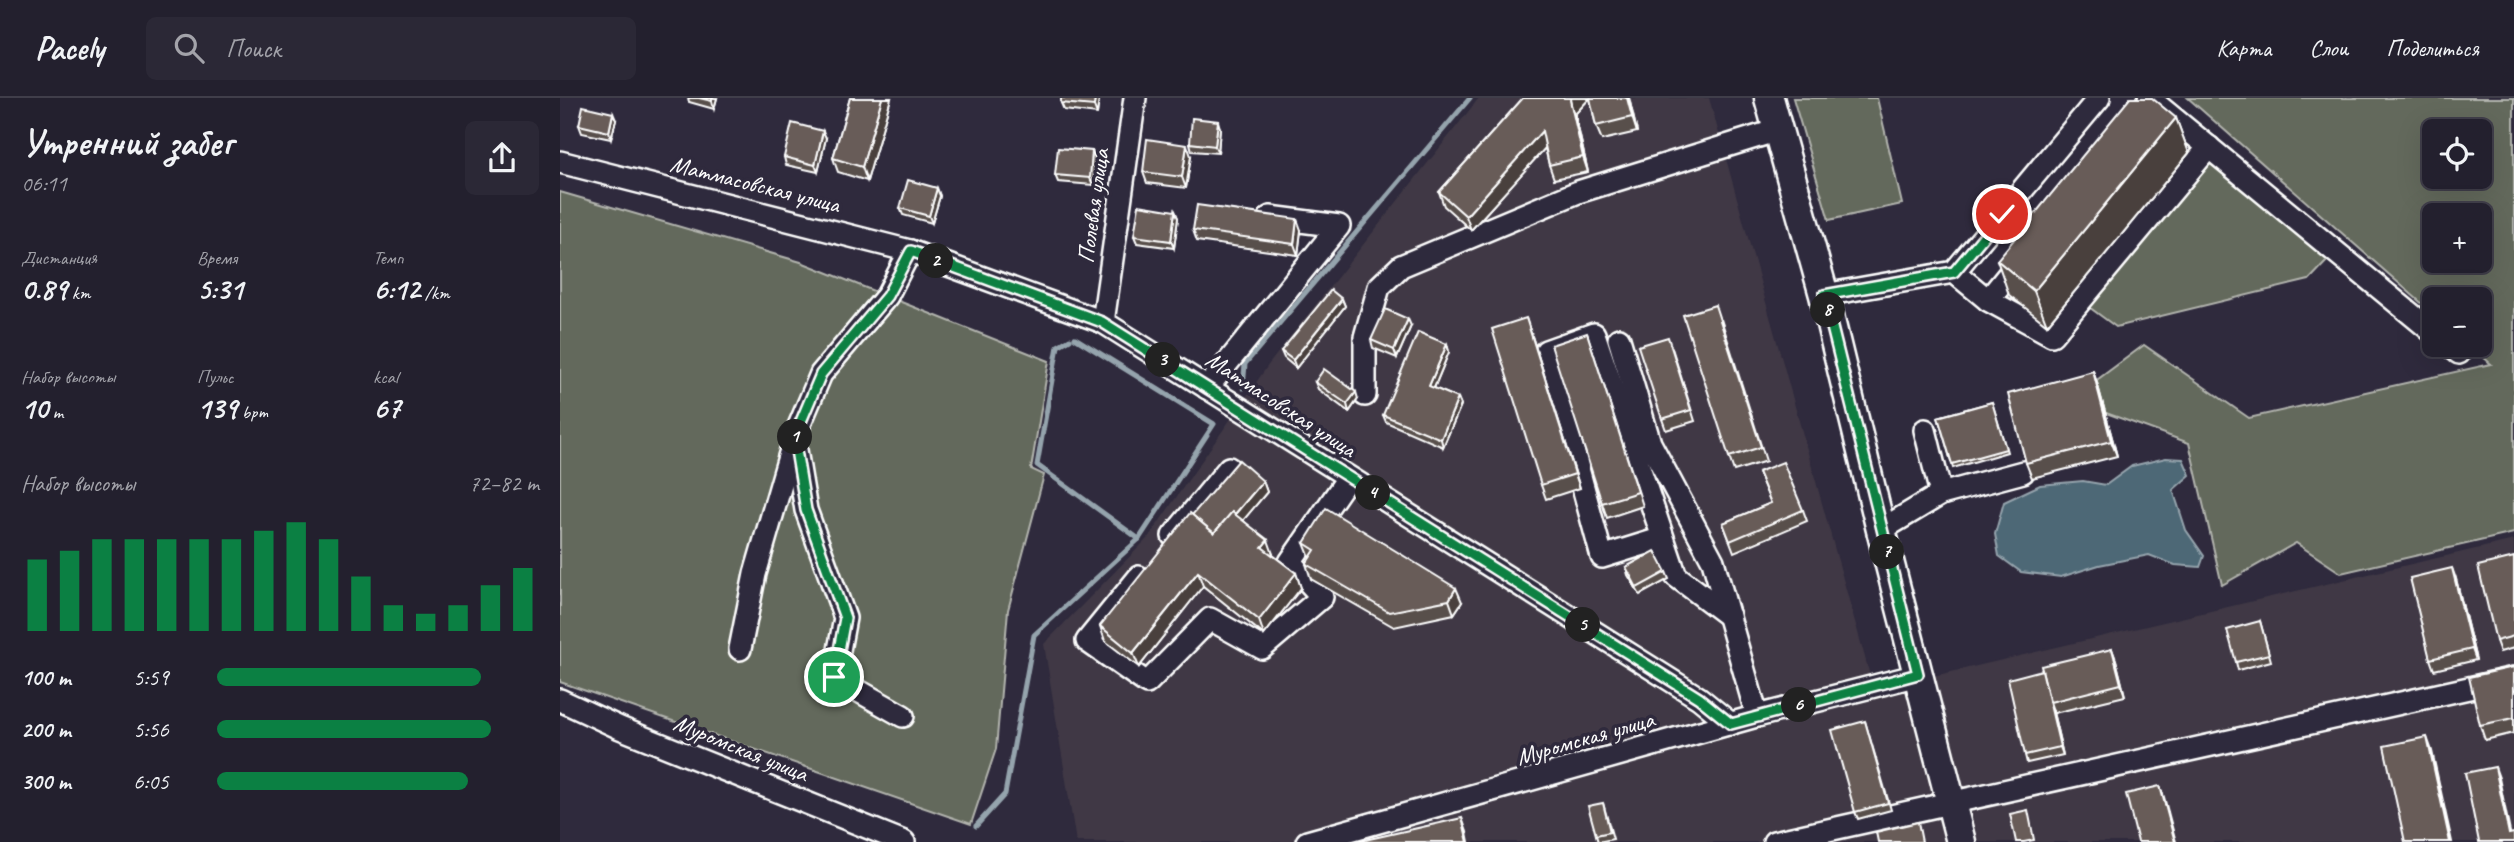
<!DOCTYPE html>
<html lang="ru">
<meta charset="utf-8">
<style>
body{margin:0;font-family:Caveat,sans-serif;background:#2b2836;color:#f1f3f6;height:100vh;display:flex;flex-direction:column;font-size:26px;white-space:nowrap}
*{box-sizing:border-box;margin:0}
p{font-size:23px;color:#a3a3aa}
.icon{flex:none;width:38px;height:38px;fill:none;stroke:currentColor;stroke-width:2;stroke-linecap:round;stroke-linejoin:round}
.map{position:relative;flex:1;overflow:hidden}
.sheet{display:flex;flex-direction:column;background:#23202e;width:560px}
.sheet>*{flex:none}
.buttons{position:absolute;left:1862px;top:21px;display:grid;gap:14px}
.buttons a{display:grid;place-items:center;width:70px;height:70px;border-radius:10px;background:#23202e;box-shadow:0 7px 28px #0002,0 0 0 2px #403e4a;font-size:35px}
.pin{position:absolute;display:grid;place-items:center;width:60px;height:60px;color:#fff;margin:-30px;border:4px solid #fff;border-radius:50%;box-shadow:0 2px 7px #0007}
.km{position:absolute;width:35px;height:35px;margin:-18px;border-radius:50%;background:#222;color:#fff;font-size:19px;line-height:35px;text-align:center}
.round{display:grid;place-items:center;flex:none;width:74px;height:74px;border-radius:10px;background:#2b2836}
.head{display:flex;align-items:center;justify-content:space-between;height:119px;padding:0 21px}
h1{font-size:38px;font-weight:700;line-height:52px}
.figures{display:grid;grid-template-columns:repeat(3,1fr);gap:10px;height:119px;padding:7px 21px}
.figures div{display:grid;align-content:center}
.figures b{font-size:30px;font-weight:700}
.figures small{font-size:19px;font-weight:400}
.figures p{font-size:19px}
.chart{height:196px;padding:14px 21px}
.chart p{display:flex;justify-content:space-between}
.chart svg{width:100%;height:126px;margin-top:7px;stroke:#0b8043;stroke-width:6}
ul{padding:0 21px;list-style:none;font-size:23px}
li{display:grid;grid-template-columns:112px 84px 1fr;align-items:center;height:52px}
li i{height:18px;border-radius:9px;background:#0b8043}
header{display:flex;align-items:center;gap:42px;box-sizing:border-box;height:98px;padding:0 35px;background:#23202e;border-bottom:2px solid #403e4a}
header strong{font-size:33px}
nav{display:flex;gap:38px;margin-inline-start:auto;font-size:24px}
.search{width:490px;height:63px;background:#2b2836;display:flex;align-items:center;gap:18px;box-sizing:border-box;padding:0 24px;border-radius:10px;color:#a3a3aa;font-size:26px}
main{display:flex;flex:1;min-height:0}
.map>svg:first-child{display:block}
.built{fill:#403945}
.green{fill:#64695c;stroke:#b2b4ae;stroke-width:2;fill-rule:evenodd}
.water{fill:#4e6876;stroke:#95a4ad;stroke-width:2}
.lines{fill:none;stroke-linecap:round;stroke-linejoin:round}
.stream{stroke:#95a4ad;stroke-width:5}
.minor-casing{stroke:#fff;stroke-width:26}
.major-casing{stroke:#fff;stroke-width:33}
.minor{stroke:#2f2a3d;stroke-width:21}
.major{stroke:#2f2a3d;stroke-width:28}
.wall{fill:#594f4c;stroke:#fff;stroke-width:2}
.shaded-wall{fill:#49403e;stroke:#fff;stroke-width:2}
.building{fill:#685c58;stroke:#fff;stroke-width:2}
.route-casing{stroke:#fff;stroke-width:14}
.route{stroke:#0b8043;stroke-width:9}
.labels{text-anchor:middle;stroke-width:7;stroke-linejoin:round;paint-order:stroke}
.street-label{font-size:24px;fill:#fff;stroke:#2f2a3d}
</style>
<header>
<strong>Pacely</strong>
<div class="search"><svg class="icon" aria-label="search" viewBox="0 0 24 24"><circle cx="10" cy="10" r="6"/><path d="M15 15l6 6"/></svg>Поиск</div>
<nav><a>Карта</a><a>Слои</a><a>Поделиться</a></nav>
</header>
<main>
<section class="sheet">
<div class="head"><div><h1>Утренний забег</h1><p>06:11</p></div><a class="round"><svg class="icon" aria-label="share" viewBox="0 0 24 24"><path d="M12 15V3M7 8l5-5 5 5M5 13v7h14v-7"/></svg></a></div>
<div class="figures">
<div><p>Дистанция</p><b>0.89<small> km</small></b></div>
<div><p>Время</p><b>5:31</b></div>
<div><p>Темп</p><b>6:12<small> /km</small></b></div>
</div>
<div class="figures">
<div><p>Набор высоты</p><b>10<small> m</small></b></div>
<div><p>Пульс</p><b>139<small> bpm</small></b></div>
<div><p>kcal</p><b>67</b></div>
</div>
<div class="chart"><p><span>Набор высоты</span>72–82 m</p>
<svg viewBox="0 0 160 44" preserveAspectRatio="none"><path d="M5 44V19M15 44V16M25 44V12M35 44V12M45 44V12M55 44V12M65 44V12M75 44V9M85 44V6M95 44V12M105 44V25M115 44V35M125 44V38M135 44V35M145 44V28M155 44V22"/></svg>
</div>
<ul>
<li><b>100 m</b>5:59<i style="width:82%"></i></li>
<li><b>200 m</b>5:56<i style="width:85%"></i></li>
<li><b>300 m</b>6:05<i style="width:78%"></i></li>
</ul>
</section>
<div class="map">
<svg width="1954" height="744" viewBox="0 0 1954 744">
<rect width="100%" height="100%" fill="#2f2a3d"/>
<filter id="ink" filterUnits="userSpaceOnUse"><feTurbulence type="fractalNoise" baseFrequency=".0143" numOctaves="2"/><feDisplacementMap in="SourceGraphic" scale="14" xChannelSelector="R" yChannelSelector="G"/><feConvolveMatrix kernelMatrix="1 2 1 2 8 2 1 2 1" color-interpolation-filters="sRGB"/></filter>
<g filter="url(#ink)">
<!-- built -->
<path class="built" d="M919,0H1149L1314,592L1954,442V744H516L484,546L588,440L709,266Z"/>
<!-- green -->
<g class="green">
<path d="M1233,0H1317L1342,106L1269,122Z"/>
<path d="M1628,0H1954V435L1781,475L1736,445L1662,487L1629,345L1510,302L1584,247L1689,320L1931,266L1910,247H1920V201H1874V216ZM1874,33H1920V79H1874ZM1874,117H1920V163H1874Z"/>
<path d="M1649,64L1768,162L1749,182L1556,229L1529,209Z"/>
<path d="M0,94L241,164L489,263L471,371L484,377L448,512L436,651L411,726L0,584Z"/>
</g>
<!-- water -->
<path class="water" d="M1606,360L1623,361L1630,377L1613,392L1626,432L1644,458L1640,469L1615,467L1589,457L1539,467L1501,479L1461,474L1439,458L1435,436L1444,404L1480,387L1523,383L1546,387L1572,368Z"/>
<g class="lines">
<!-- stream -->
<g class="stream">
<path d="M510,241L498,248L477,367L579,441"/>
<path d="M683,290L685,266L910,0"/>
<path d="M416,728L445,696L474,537L579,441L654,326L515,240"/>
</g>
<!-- minor casing -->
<g class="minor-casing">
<g id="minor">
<path d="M1589,0L1874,235"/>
<path d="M0,64L350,153L543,224L1139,600L1171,626"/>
<path d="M1394,174L1428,202L1492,237L1649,49"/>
<path d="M1264,197L1394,174L1539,0"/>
<path d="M1428,202L1462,160"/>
<path d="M543,224L575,0"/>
<path d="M1059,241L1090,345L1153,463L1197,618"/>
<path d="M1889,247L1899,255"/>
<path d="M647,290L779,128L710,119"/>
<path d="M805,297V239L819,189L841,168L1018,94L1218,32"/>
<path d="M1381,396L1463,374"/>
<path d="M1321,432L1381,396L1365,332"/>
<path d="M613,438L669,370"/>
<path d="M1103,440L1042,459L986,253L1034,236L1116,478L1169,518"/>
<path d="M579,479L527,543L587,585L650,521L702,550L762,499L730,464L788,380"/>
<path d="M180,551L195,476L233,345"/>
<path d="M0,602L60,630L344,744"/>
<path d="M343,618L274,579L285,520L246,412L234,340L261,276L327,198L350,153"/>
<path d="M747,744L1197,618L1358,577"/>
<path d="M1214,744L1954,580"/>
</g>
</g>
<!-- major casing -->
<g class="major-casing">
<path id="major" d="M1209,0L1264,197L1321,432L1401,744"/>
</g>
<!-- minor -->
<use href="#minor" class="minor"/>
<!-- major -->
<use href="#major" class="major"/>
</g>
<!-- wall -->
<g class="wall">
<path d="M128,0H157L154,11L129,4Z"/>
<path d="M290,0H331L307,83L278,74L273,60Z"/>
<path d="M539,0L537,16L504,12L501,5Z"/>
<path d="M963,0H1069L1077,34L1042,42L1036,28L1030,0L1015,16L1028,74L994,81L989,67L985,50L911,132L884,108L879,94Z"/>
<path d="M1616,20L1629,55L1487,227L1449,197L1437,162Z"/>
<path d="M56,22L51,41L22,35L19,27Z"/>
<path d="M660,30L658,55L632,53L630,45Z"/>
<path d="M266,40L258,74L226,67L224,59Z"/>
<path d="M532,53L535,60L533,87L498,84L495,77Z"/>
<path d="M631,58L626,90L587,85L583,74Z"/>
<path d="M377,90L380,98L372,125L343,117L340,110Z"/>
<path d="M615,113L618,120L614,150L577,145L574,138Z"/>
<path d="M633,132H741L738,157L637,143Z"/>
<path d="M782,201L785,208L736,270L724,260L721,253Z"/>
<path d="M1161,221L1206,363L1174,373L1169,359Z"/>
<path d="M851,228L837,260L813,250L811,242Z"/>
<path d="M971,235L1020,390L986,401L981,387Z"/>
<path d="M1027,235L1083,408L1047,420L1042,405Z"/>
<path d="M887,246L889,254L874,290L898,300L901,307L883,349L826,324L823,317Z"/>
<path d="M1112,250L1135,323L1106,332L1102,321Z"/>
<path d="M1533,273L1538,288L1557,358L1472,380L1466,365Z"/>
<path d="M755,284L798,301L789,314L758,291Z"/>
<path d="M1432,304L1447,354L1393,370L1378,319Z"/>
<path d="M1198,374L1243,412L1247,423L1174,454L1163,425L1211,405Z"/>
<path d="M703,383L707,394L683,422L713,456V457L736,475L741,490L704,537L643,488L579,569L545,543L540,528L632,417Z"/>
<path d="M744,445L902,504L894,516L834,529L751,481L746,466L750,460Z"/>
<path d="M1954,459V550L1940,554L1936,543Z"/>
<path d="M1066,469L1106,474L1109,481L1080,497L1068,477Z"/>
<path d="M1896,481L1916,562L1874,572L1870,561Z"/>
<path d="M1700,523L1711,563L1678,572L1676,564Z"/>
<path d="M1552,551L1556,562L1565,598L1494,615L1492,610L1503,657L1467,665L1465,657L1482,572Z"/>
<path d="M1954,569V635L1925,642L1920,627Z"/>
<path d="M1305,623L1331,712L1298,721L1295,714Z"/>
<path d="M1043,705L1053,741L1038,744L1036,737Z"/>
</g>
<!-- shaded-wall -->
<g class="shaded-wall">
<path d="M152,0H157L154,11L152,3Z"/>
<path d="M322,0H331L307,83L302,69Z"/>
<path d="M535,0H539L537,16L534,8Z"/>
<path d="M1012,0H1030L1015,16L1028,74L1023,59L1010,2Z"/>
<path d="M1067,0H1069L1077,34L1072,19Z"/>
<path d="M53,15L56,22L51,41L49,34Z"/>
<path d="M1616,20L1629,55L1487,227L1474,193Z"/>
<path d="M658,23L660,30L658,55L655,48Z"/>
<path d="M263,33L266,40L258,74L255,67Z"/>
<path d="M982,33L987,48L911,132L906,118Z"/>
<path d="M627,47L631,58L626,90L622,79Z"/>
<path d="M532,53L535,60L533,87L530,80Z"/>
<path d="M377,90L380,98L372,125L369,118Z"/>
<path d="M615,113L618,120L614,150L611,143Z"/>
<path d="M737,121L741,132L738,157L734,146Z"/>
<path d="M782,201L785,208L736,270L733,262Z"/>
<path d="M966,220L971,235L1020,390L1015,376Z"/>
<path d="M848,221L851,228L837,260L834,252Z"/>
<path d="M887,246L889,254L872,295L869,288Z"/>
<path d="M1533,273L1538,288L1557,358L1551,343Z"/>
<path d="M796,294L798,301L789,314L787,306Z"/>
<path d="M898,300L901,307L883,349L881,341Z"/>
<path d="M703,383L707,394L660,450L656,439Z"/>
<path d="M708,442L713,456L707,463L702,449Z"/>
<path d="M1892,470L1896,481L1916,562L1912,551Z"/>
<path d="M638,474L643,488L579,569L573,555Z"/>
<path d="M736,475L741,490L704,537L699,522Z"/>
<path d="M896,490L902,504L894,516L889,502Z"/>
<path d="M1552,551L1556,562L1565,598L1561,586Z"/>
<path d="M1490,604L1492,610L1503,657L1500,649Z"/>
<path d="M1867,639L1872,653L1892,744H1890Z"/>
<path d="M1935,669L1939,680L1952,744L1949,736Z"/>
<path d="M1600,688L1604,699L1616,744H1615Z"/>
<path d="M902,720L907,734L909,744H908Z"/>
</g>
<!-- building -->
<g class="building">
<path d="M139,0H152V3Z"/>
<path d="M290,0H322L302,69L273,60Z"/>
<path d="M501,0H535L534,8L501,5Z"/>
<path d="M963,0H1012L1010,2L1023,59L989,67L982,33L906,118L879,94Z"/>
<path d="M1030,0H1067L1072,19L1036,28Z"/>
<path d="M1570,0H1592L1616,20L1474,193L1437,162Z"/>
<path d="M23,8L53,15L49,34L19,27Z"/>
<path d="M632,20L658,23L655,48L630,45Z"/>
<path d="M232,25L263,33L255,67L224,59Z"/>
<path d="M587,41L627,47L622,79L583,74Z"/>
<path d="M498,50L532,53L530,80L495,77Z"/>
<path d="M348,82L377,90L369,118L340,110Z"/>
<path d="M579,107L615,113L611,143L574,138Z"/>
<path d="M637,107L737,121L734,146L633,132Z"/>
<path d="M771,192L782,201L733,262L721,253Z"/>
<path d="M1155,207L1201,349L1169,359L1123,217Z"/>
<path d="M825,211L848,221L834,252L811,242Z"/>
<path d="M966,220L1015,376L981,387L932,231Z"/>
<path d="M858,234L887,246L869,288L898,300L881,341L823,317Z"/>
<path d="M1027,235L1078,394L1042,405L991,247Z"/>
<path d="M1108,239L1131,312L1102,321L1078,248Z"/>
<path d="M764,271L796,294L787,306L755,284Z"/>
<path d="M1533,273L1551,343L1466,365L1448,296Z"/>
<path d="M1432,304L1446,351L1392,366L1378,319Z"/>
<path d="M679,362L703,383L675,416L672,414L654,435L632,417Z"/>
<path d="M1223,364L1243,412L1170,443L1163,425L1211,405L1198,374Z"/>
<path d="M766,410L896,490L889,502L829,514L746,466L755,452L744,445Z"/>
<path d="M672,414L708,442L702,449L736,475L699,522L638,474L573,555L540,528L630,415L654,435Z"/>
<path d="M1095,453L1106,474L1077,490L1066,469Z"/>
<path d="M1954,459V538L1936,543L1918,468Z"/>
<path d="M1892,470L1912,551L1870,561L1850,480Z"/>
<path d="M1700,523L1709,556L1676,564L1667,532Z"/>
<path d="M1552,551L1561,586L1490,604L1481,568Z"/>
<path d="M1954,569V620L1920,627L1909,579Z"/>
<path d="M1482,572L1500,649L1465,657L1448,581Z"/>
<path d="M1305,623L1328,705L1295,714L1272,632Z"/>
<path d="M1867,639L1890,744H1845L1824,648Z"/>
<path d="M1935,669L1949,736L1954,735V744H1919L1905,675Z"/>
<path d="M1600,688L1615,744H1578L1566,696Z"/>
<path d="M1043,705L1050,734L1036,737L1028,708Z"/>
<path d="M1468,712L1474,742L1464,744H1456L1450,716Z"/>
<path d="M902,720L908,744H796Z"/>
<path d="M1358,724L1362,744H1318L1316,734Z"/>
</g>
</g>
<g class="lines" filter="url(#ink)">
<!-- route casing -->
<g class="route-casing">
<path id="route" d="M274,579L285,520L246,412L234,340L261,276L327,198L351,153L542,224L1139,600L1171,626L1358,576L1264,197L1394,174L1442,116"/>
</g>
<!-- route -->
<use href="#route" class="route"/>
</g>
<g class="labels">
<!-- street labels -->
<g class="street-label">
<text transform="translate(195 86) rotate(14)" y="8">Матмасовская улица</text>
<text transform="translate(533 108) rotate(-82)" y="8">Полевая улица</text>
<text transform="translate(721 306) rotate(33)" y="8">Матмасовская улица</text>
<text transform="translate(1025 640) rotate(-16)" y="8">Муромская улица</text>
<text transform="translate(181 650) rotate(22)" y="8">Муромская улица</text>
</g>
</g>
</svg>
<div class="buttons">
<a><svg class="icon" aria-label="locate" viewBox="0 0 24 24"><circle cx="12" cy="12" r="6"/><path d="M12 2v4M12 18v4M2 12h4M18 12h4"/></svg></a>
<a>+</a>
<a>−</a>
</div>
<div class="pin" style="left:274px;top:579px;background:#1e9e55"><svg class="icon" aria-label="arrive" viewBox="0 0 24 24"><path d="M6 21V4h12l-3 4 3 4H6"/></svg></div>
<div class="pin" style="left:1442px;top:116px;background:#d93025"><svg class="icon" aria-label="check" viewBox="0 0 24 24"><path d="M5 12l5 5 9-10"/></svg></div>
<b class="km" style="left:235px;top:339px">1</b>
<b class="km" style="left:376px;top:163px">2</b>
<b class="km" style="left:603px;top:262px">3</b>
<b class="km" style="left:813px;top:395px">4</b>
<b class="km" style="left:1023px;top:527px">5</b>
<b class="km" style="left:1239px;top:607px">6</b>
<b class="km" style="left:1327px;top:454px">7</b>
<b class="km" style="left:1268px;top:212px">8</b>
</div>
</main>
